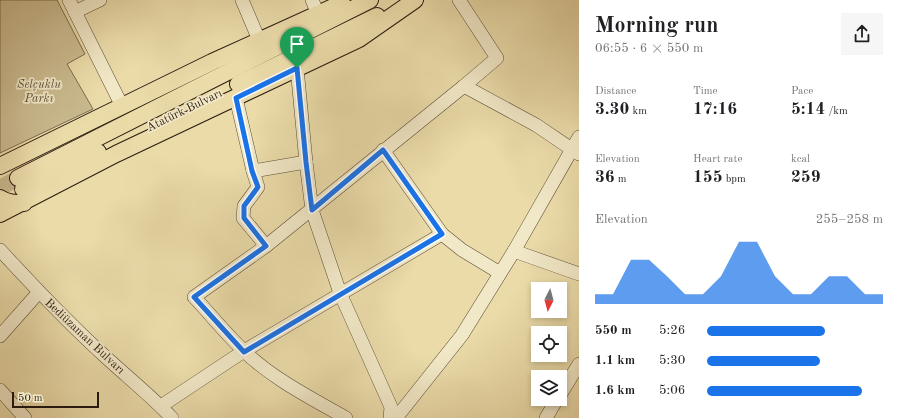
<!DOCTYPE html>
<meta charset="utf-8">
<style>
body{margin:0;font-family:"Old Standard TT",serif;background:#f6f6f6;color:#202124;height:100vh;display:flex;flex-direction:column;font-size:15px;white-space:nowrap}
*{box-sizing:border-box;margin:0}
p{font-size:13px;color:#757577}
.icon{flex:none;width:22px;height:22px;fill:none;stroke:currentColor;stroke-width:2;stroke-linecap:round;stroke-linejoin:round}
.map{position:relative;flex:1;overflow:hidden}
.side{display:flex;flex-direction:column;background:#fff;width:320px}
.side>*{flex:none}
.needle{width:26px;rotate:186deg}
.tools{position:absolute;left:531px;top:282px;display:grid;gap:8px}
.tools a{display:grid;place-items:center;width:36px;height:36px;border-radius:0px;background:#fff;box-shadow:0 2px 6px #0003;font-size:20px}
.scale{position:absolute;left:12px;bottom:10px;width:87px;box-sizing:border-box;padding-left:4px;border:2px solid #2d1b0f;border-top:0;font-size:11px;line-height:14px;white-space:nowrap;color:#2d1b0f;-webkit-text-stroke:3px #f1e8c7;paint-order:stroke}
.pin{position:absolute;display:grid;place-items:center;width:34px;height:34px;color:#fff;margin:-41px -17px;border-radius:50% 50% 50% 0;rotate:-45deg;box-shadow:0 0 4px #0007}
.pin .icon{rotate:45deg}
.round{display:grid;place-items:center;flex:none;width:42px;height:42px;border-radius:0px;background:#f6f6f6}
.overview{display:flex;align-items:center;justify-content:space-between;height:68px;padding:0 16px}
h1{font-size:22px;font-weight:600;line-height:30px}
.metrics{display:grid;grid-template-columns:repeat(3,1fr);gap:6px;height:68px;padding:4px 16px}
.metrics div{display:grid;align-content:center}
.metrics b{font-size:17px;font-weight:600}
.metrics small{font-size:11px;font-weight:400}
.metrics p{font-size:11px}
.chart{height:112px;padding:8px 16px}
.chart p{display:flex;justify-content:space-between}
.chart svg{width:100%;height:72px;margin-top:4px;fill:#1a73e8;opacity:.7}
ul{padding:0 16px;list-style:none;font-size:13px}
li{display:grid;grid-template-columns:64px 48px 1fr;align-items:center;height:30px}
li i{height:10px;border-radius:5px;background:#1a73e8}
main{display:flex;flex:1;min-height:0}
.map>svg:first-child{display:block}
.green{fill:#caba8f;stroke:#7c6a4f}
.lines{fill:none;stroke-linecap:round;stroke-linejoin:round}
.major-tunnel{stroke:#c4b58a;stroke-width:16;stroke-dasharray:16 8;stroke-linecap:butt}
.minor-casing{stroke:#5c4b36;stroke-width:14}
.major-casing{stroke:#2d1b0f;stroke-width:18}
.minor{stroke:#f1e8c7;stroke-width:13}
.major{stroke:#eadba9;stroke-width:16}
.route-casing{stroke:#fff;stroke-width:8}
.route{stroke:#1a73e8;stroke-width:5}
.labels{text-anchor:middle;stroke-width:3.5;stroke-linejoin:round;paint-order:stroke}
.park-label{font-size:12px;font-style:italic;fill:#5c4b35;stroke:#f1e8c7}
.street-label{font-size:12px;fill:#2d1b0f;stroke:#f1e8c7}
</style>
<main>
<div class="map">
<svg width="579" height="418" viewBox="0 0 579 418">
<rect width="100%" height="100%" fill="#eadba9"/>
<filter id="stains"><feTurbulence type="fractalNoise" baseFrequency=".005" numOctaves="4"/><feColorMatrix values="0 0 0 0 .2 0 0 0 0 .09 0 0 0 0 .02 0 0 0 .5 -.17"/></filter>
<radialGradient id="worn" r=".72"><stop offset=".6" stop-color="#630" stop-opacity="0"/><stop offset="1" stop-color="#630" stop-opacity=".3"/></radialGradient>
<!-- green -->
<path class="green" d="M0,0H57L85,54L67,64L93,109L0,153Z"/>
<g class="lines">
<!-- major-tunnel -->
<path class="major-tunnel" d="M0,188L18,178"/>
<!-- minor casing -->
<g class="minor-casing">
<g id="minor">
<path d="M69,0L75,12"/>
<path d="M100,0L75,12L122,106"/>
<path d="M242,0L259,40"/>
<path d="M312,0L318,14"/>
<path d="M459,0L497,58L464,86"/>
<path d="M297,68L306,162L312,210L340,293L391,407L390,418"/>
<path d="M236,98L253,171L258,187L244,206L243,218L266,246"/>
<path d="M383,150L442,234L462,250L500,273"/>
<path d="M253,171L306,162"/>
<path d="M0,250C35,288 71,326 109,360C131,380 152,397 172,418"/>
<path d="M514,251L579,274"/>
<path d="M0,336L39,292"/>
<path d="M0,390L25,418"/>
<path d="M560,395L579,364"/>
<path d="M161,406L244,351L442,234"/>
<path d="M346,418C311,398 273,379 244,351C226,334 211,315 194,297L266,246L464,86L536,125L579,154"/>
<path d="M396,418L462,335L514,251L579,137"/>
<path d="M546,418L557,399"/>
</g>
</g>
<!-- major casing -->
<g class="major-casing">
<g id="major">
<path d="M238,84L377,16"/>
<path d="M0,166L212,62L342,3"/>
<path d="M18,178L370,0"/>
<path d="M23,189L98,152"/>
<path d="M0,198C7,203 15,203 24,203"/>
<path d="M0,214L116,154L359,39L415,0"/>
</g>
</g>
<!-- minor -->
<use href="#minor" class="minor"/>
<!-- major -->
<use href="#major" class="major"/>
</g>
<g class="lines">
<!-- route casing -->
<g class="route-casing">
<path id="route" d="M297,68L306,162L312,210L383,150L442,234L244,352L194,297L266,246L244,218V206L258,187L252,171L236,98Z"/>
</g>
<!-- route -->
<use href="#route" class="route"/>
</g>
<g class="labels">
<!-- park labels -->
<g class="park-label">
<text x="39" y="88">Selçuklu<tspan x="39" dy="14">Parkı</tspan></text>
</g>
<!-- street labels -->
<g class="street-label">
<text transform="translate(184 110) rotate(-26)" y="4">Atatürk Bulvarı</text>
<text transform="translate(85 336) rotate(43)" y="4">Bediüzaman Bulvarı</text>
</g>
</g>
<rect width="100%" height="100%" filter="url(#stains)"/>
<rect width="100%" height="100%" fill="url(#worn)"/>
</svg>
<div class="tools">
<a><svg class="needle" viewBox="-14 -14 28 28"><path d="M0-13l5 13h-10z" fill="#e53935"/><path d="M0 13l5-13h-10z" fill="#757577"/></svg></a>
<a><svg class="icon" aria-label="locate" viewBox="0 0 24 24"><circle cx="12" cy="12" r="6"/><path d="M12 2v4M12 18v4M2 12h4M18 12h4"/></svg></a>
<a><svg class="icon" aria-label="layers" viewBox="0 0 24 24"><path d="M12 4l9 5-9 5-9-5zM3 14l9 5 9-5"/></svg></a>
</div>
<div class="scale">50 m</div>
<div class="pin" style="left:297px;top:68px;background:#1e9e55"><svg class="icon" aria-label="arrive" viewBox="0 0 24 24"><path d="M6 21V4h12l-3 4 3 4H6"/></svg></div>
</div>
<section class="side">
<div class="overview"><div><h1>Morning run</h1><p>06:55 · 6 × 550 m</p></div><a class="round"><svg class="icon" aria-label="share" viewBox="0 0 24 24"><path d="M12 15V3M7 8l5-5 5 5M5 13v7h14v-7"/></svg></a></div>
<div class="metrics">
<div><p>Distance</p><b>3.30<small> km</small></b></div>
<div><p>Time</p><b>17:16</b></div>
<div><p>Pace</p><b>5:14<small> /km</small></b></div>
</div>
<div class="metrics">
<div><p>Elevation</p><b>36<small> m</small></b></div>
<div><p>Heart rate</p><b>155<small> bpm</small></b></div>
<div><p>kcal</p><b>259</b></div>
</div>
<div class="chart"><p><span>Elevation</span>255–258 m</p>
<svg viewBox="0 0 160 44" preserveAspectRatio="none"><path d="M0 44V38L10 38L20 17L30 17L40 27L50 38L60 38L70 27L80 6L90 6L100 27L110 38L120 38L130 27L140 27L150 38L160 38V44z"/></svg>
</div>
<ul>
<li><b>550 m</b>5:26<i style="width:67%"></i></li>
<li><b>1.1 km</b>5:30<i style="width:64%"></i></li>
<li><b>1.6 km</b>5:06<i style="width:88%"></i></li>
</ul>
</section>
</main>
